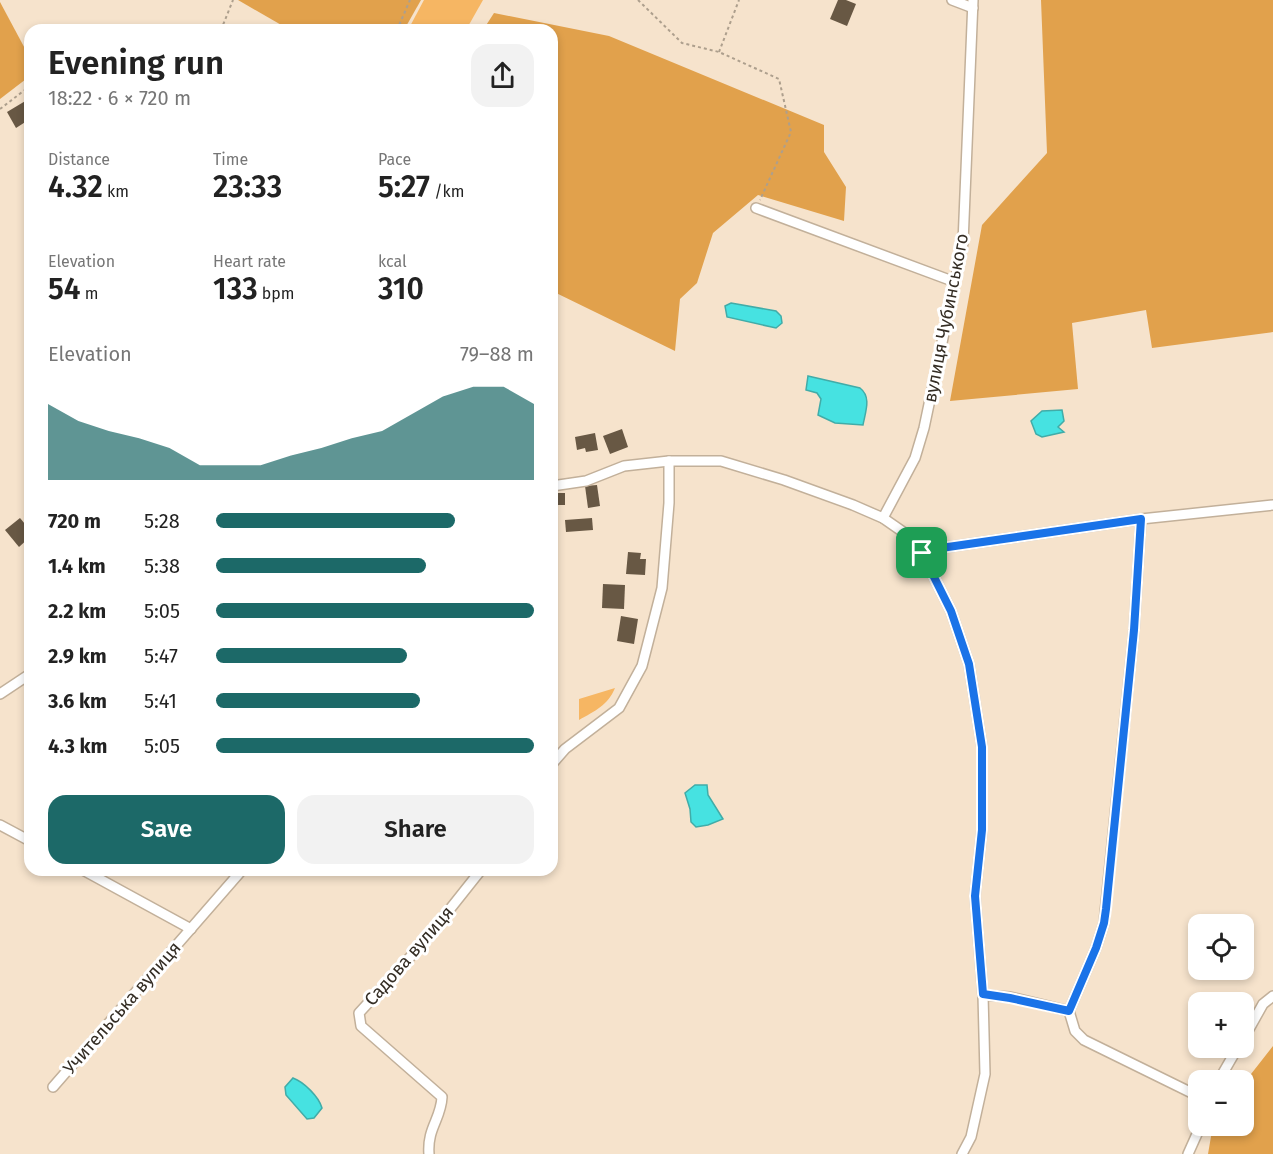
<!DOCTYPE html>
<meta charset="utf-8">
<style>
body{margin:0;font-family:"Fira Sans",sans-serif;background:#f2f2f2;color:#222;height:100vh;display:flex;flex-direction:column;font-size:22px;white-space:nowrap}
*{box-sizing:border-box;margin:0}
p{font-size:20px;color:#767676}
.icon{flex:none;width:33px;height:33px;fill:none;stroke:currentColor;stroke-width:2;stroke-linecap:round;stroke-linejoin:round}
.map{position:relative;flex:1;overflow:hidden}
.sheet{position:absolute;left:24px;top:24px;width:534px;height:852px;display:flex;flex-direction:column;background:#fff;border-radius:18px;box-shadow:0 3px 9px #0003}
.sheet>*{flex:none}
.buttons{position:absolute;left:1188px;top:914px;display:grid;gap:12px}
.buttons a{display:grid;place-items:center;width:66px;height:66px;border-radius:12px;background:#fff;box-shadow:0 3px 9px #0003;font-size:30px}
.pin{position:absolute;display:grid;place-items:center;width:51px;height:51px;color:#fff;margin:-26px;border-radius:12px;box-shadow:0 3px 9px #0006}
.round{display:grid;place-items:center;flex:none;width:63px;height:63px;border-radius:18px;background:#f2f2f2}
.summary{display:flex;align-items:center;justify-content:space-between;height:102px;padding:0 24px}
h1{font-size:33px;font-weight:600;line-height:45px}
.metrics{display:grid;grid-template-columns:repeat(3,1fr);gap:9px;height:102px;padding:6px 24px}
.metrics div{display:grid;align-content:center}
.metrics b{font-size:30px;font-weight:600}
.metrics small{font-size:16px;font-weight:400}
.metrics p{font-size:16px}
.chart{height:168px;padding:12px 24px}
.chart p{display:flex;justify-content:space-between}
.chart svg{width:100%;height:108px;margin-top:6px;fill:#1c6968;opacity:.7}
.action{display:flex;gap:12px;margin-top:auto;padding:12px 24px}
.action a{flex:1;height:69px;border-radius:18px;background:#1c6968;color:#fff;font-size:24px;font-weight:600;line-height:69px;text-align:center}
.action a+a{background:#f2f2f2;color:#222}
ul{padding:0 24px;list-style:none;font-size:20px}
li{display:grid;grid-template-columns:96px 72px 1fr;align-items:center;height:45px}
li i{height:15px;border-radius:8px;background:#1c6968}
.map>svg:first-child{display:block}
.green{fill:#f6b663}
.forest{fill:#e1a14c}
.water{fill:#46e2e1;stroke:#41aca8;stroke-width:1.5}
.building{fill:#685844}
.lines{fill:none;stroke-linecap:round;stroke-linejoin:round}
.street-casing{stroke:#c2b09a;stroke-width:12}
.path{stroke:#ad9f8d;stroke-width:2;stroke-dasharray:3 3;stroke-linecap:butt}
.street{stroke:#fff;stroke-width:9}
.route-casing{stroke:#fff;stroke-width:12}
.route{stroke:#1a73e8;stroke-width:8}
.labels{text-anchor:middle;stroke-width:6;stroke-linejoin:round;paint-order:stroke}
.street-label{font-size:18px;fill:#342d24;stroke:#fff}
</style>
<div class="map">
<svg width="1273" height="1154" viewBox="0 0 1273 1154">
<rect width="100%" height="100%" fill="#f6e3cc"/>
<!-- green -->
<g class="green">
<path d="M424,0H483L466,30H408Z"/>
<path d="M615,688C608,705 595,711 579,720V699Z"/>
</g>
<!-- forest -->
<g class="forest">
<path d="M238,0H421L404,30H290Z"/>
<path d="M1041,0H1273V332L1152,348L1146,310L1072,323L1078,389L950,401L982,225L1047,153Z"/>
<path d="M0,2L30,58V76L0,99Z"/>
<path d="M494,13L609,36L824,125V152L846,187L844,221L758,195L713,233L697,283L680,299L675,351L552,291V30H483Z"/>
<path d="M1273,1046V1154H1208L1213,1125H1244V1083Z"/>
</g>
<!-- water -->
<g class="water">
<path d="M731,303L776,311L781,316L782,323L776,328L727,317L725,306Z"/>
<path d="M808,376L860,388C872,397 865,413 863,425L835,423L818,415L821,399L817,393L806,390Z"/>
<path d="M1062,410L1064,421L1058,427L1064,432L1042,437L1036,434L1031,421L1042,411Z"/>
<path d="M695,785H707L708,795L723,819L708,825L696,827L691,822L690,809L685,793Z"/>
<path d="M293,1078C304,1082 319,1097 322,1108L314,1118L307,1119L286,1095L285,1087Z"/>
</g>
<!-- building -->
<g class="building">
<path d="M838,0H846L856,4L847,26L830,19Z"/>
<path d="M27,100L30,105V119L16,128L7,112Z"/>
<path d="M622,429L628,447L610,454L603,436Z"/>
<path d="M595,433L598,450L586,452L585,448L577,450L575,437Z"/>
<path d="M597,485L600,506L588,508L585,486Z"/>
<rect x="555" y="493" width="10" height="12"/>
<path d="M20,518L30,530V537L19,547L5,530Z"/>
<path d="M592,518L593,530L566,532L565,520Z"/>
<path d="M628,552L641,553L640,559H646L645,575L626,574Z"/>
<path d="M603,584L625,585L624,609L602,608Z"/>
<path d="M621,616L638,619L634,644L617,641Z"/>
</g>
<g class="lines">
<!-- street casing -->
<g class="street-casing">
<g id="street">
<path d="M952,0L973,8"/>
<path d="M756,208L955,282"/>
<path d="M552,486L586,481L624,466L669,461H721L784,480L853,505L883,518L906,534L922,553L941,548L1141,519L1273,505"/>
<path d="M883,518L915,458L924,428L963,243L973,0"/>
<path d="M922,553L951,611L969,664L982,747V830L975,896L983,995L985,1074L971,1137L962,1154"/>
<path d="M0,694L30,674"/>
<path d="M552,764L565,749L619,708L642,666L662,588L669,503V461"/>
<path d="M0,825L30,841"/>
<path d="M83,870L191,929"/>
<path d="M983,995L1010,997L1069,1011"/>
<path d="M1069,1011L1096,948L1104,923L1134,630L1141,519"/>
<path d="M1069,1011L1075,1031L1084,1040L1198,1096"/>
<path d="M1244,1038L1263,1004L1273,996"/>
<path d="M1219,1080L1238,1047"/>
<path d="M53,1087L242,870"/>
<path d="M429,1154C427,1128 441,1119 442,1097L361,1026L359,1013L423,943L481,870"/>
<path d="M1188,1154L1201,1125"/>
</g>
</g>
<!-- path -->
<g class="path">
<path d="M638,0L682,43L719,52L779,79L791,132L760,200"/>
<path d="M221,30L233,0"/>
<path d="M397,30L410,0"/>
<path d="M719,52L739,0"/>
<path d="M0,109L30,86"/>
</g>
<!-- street -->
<use href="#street" class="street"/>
</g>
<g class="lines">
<!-- route casing -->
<g class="route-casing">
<path id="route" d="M1141,519L1134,630L1106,909L1104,923L1096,948L1069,1011L1010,998L983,994L975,896L982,830V747L969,664L951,611L922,553L941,548Z"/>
</g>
<!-- route -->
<use href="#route" class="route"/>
</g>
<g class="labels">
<!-- street labels -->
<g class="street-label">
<text transform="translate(946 318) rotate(-79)" y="6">вулиця Чубинського</text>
<text transform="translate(409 956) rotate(-49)" y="6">Садова вулиця</text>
<text transform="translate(122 1008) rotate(-49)" y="6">Учительська вулиця</text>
</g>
</g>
</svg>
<div class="buttons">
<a><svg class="icon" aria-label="locate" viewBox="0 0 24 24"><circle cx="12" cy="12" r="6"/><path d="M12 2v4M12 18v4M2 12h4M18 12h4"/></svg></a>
<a>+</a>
<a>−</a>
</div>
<div class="pin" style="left:922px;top:553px;background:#1e9e55"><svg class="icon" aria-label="arrive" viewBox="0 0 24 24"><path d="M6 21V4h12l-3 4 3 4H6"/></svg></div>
<section class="sheet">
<div class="summary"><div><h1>Evening run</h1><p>18:22 · 6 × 720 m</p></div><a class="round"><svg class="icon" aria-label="share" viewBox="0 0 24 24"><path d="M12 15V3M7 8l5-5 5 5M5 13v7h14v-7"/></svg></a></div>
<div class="metrics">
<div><p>Distance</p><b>4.32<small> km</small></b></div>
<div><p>Time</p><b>23:33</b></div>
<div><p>Pace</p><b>5:27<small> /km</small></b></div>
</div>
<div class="metrics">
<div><p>Elevation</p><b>54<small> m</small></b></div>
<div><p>Heart rate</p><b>133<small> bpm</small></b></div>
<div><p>kcal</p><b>310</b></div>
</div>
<div class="chart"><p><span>Elevation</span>79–88 m</p>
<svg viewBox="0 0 160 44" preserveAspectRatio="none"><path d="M0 44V13L10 20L20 24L30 27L40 31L50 38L60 38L70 38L80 34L90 31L100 27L110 24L120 17L130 10L140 6L150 6L160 13V44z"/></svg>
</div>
<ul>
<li><b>720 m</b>5:28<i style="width:75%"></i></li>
<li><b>1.4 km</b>5:38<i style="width:66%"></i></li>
<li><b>2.2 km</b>5:05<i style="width:100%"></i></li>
<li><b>2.9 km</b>5:47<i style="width:60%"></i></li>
<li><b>3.6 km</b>5:41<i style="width:64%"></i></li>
<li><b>4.3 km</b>5:05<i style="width:100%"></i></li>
</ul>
<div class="action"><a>Save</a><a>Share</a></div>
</section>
</div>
